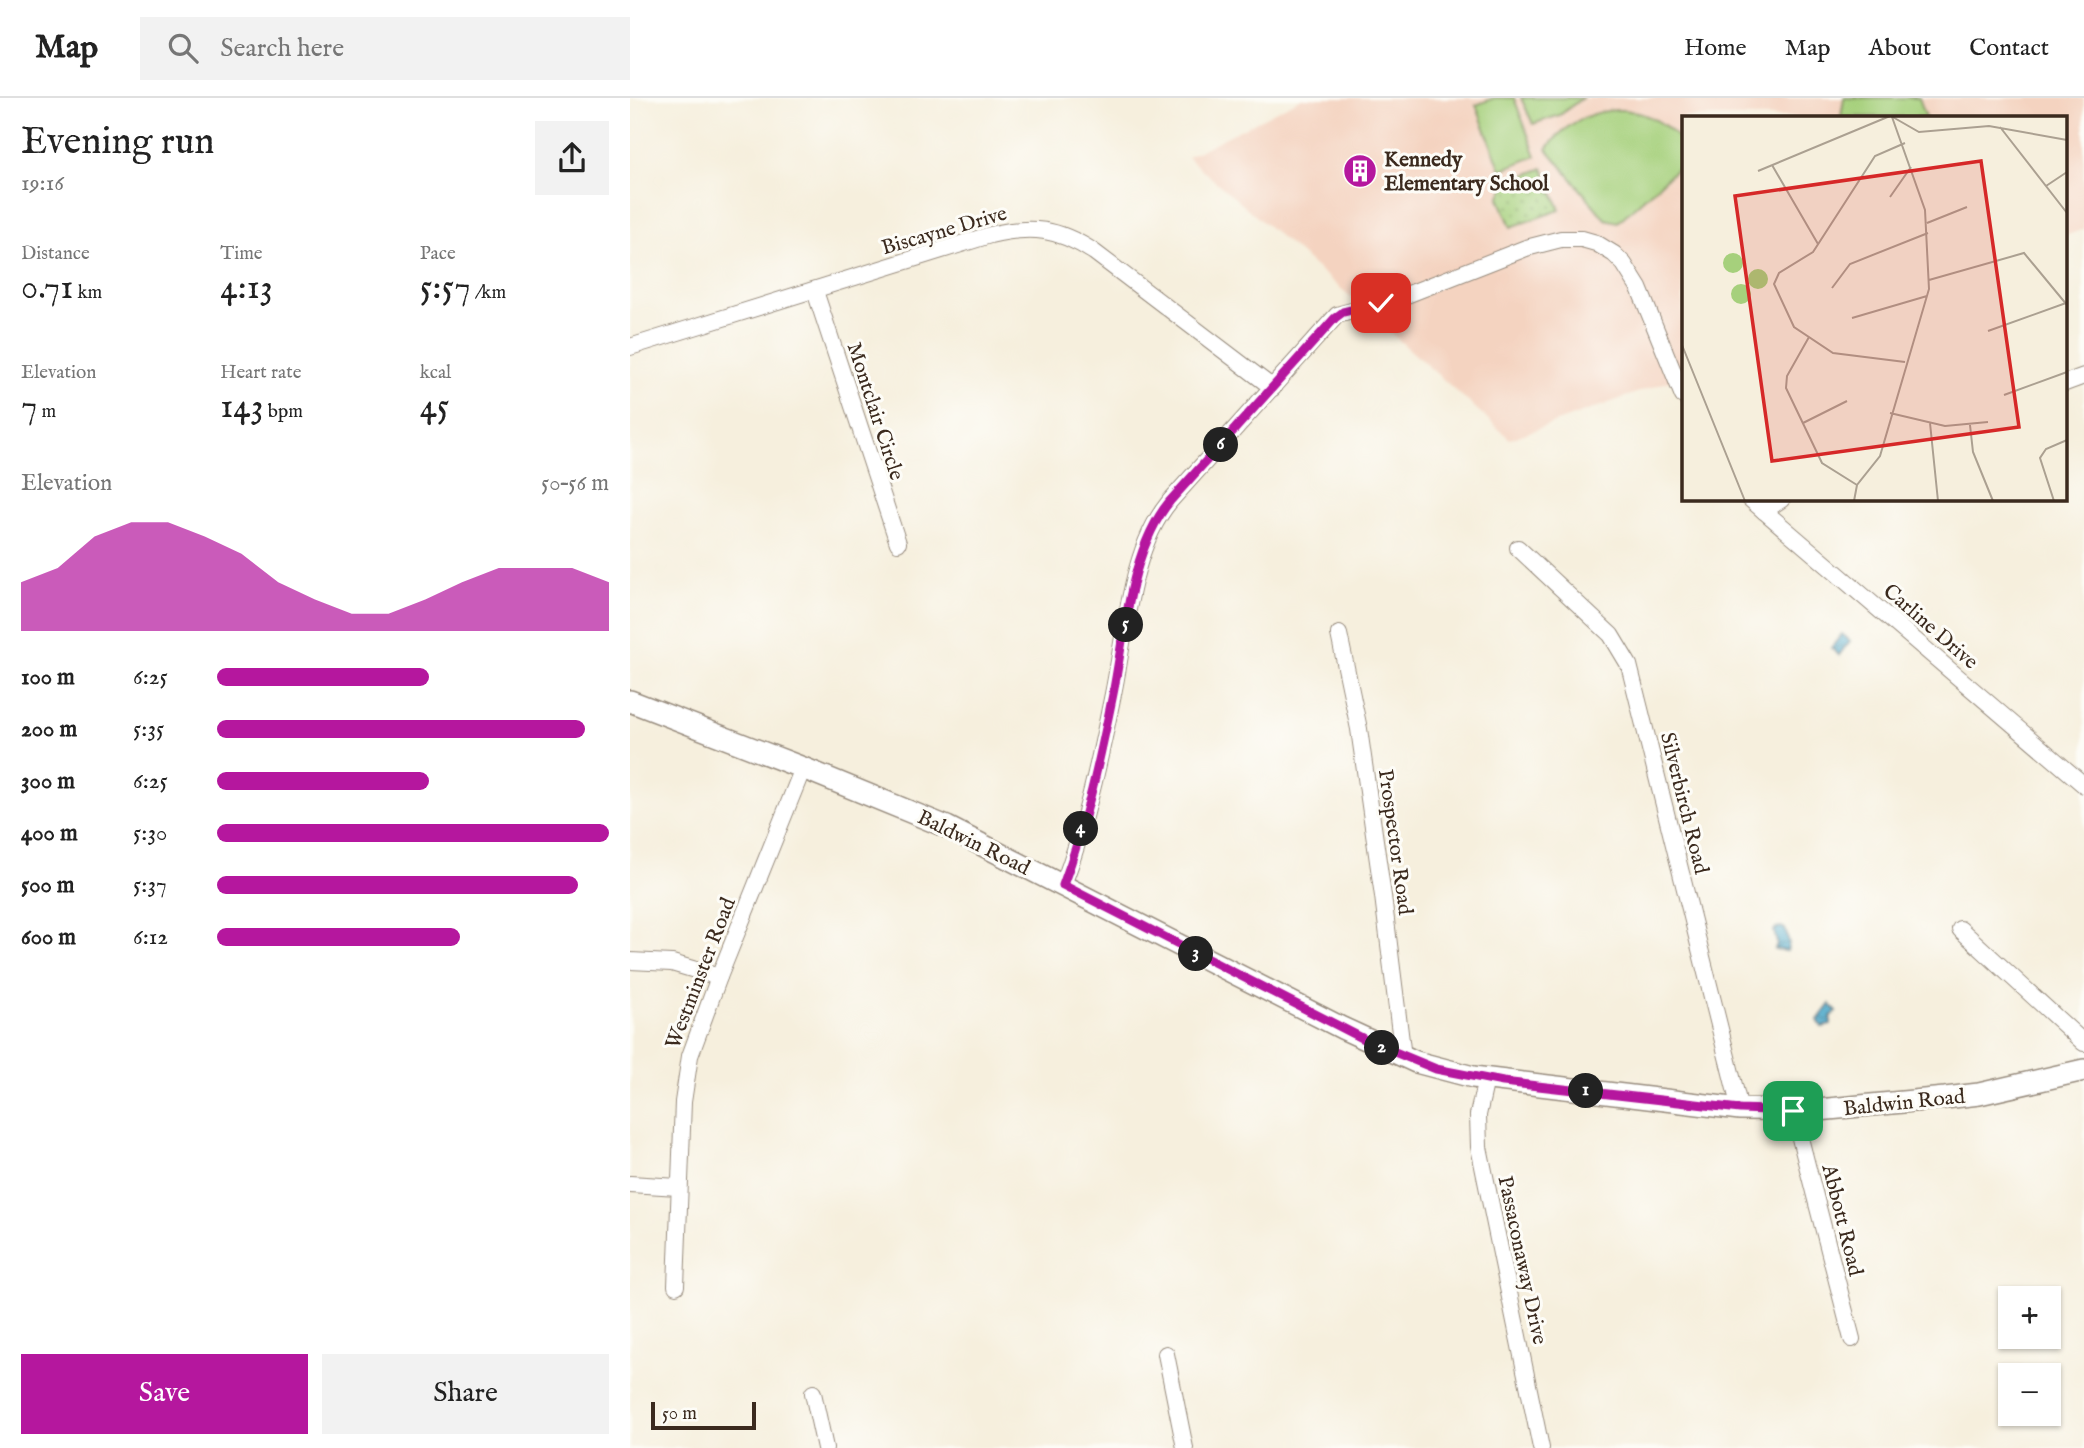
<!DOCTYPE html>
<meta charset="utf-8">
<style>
body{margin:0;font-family:"IM FELL English",serif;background:#f2f2f2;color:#222;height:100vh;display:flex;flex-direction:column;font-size:26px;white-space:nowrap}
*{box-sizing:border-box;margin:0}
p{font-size:23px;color:#767676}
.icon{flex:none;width:38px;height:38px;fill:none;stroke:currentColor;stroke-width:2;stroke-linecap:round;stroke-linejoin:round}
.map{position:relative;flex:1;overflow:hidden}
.sheet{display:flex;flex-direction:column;background:#fff;width:630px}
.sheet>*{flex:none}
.fabs{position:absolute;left:1368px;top:1188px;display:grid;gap:14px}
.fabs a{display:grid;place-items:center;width:63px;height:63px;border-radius:0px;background:#fff;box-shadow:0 2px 5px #0004;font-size:35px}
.scale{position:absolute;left:21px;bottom:18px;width:105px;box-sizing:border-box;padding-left:7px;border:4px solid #3b2a1e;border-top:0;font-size:19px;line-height:24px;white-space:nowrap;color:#3b2a1e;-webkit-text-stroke:5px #fdfcf7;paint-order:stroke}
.pin{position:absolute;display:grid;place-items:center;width:60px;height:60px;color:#fff;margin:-30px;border-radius:14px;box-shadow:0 4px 10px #0006}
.km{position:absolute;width:35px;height:35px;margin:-18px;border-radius:50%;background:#222;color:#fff;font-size:19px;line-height:35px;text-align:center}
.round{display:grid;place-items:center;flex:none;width:74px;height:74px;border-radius:0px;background:#f2f2f2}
.head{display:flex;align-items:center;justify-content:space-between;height:119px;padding:0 21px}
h1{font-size:38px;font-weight:600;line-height:52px}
.stats{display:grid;grid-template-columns:repeat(3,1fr);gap:10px;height:119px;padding:7px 21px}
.stats div{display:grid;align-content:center}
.stats b{font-size:35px;font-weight:600}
.stats small{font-size:19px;font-weight:400}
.stats p{font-size:19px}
.chart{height:196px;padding:14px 21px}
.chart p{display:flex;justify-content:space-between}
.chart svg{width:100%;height:126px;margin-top:7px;fill:#b5179e;opacity:.7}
.cta{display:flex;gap:14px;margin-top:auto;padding:14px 21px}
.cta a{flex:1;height:80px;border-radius:0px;background:#b5179e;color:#fff;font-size:28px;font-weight:600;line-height:80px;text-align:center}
.cta a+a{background:#f2f2f2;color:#222}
ul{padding:0 21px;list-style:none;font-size:23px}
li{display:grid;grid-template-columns:112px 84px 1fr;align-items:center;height:52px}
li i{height:18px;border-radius:9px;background:#b5179e}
header{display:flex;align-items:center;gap:42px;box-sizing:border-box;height:98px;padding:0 35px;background:#fff;border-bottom:2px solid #e0e0e0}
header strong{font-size:33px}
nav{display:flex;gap:38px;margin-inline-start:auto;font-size:24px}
.search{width:490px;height:63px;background:#f2f2f2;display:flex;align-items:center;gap:18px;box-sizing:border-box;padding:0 24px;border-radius:0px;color:#767676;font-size:26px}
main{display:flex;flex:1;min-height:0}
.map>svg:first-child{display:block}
.built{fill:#f4d3c0}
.park{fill:url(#park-dots);stroke:#707d4d;stroke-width:2}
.pitch{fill:#a6d07c;stroke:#707d4d;stroke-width:2}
.water{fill:url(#water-waves);stroke:#436874;stroke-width:2}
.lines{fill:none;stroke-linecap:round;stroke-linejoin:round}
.minor-casing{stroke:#988c7e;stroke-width:18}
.tertiary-casing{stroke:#988c7e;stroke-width:24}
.minor{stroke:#fff;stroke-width:16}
.tertiary{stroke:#fff;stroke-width:21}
.route-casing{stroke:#fff;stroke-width:14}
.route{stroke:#b5179e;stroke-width:9}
.labels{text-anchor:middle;stroke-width:6;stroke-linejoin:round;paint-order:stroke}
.poi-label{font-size:21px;font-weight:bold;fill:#3b2a1e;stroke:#fdfcf7;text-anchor:start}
.street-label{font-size:21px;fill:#3b2a1e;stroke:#fdfcf7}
.inset-road{fill:none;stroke:#aba091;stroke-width:2}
.view{fill:#d62828;fill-opacity:0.15;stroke:#d62828;stroke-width:3.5}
.inset-edge{fill:none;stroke:#3b2a1e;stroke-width:3.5}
</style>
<header>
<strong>Map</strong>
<div class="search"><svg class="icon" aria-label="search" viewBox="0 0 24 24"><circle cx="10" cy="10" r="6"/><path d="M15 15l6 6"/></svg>Search here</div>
<nav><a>Home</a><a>Map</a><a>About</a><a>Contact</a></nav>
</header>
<main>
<section class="sheet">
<div class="head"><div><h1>Evening run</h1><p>19:16</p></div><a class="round"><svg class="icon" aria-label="share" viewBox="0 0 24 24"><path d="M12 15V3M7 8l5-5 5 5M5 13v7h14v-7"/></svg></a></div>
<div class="stats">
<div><p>Distance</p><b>0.71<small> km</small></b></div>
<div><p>Time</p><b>4:13</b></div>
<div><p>Pace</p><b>5:57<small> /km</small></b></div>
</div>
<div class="stats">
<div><p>Elevation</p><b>7<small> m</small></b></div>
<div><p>Heart rate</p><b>143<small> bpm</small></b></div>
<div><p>kcal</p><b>45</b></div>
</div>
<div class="chart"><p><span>Elevation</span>50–56 m</p>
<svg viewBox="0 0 160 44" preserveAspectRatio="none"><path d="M0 44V27L10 22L20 11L30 6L40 6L50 11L60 17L70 27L80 33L90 38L100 38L110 33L120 27L130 22L140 22L150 22L160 27V44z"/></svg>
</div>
<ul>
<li><b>100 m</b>6:25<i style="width:54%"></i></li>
<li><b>200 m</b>5:35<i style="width:94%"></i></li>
<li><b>300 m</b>6:25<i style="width:54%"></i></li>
<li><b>400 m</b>5:30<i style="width:100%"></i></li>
<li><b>500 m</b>5:37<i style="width:92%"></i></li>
<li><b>600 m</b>6:12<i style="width:62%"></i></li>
</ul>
<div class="cta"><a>Save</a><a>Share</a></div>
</section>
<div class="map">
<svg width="1454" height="1350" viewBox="0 0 1454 1350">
<defs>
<pattern id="park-dots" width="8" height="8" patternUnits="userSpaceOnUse" patternTransform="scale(1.75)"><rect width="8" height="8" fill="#a6d07c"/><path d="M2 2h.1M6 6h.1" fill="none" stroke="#88a965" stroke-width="1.8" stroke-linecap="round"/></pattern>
<pattern id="water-waves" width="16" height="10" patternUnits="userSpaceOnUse" patternTransform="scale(1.75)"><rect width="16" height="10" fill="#4ba7c9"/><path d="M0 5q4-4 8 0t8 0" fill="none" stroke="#4088a3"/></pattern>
</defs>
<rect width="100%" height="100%" fill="#fdfcf7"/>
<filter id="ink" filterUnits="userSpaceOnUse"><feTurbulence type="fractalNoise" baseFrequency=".0143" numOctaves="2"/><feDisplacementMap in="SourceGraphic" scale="14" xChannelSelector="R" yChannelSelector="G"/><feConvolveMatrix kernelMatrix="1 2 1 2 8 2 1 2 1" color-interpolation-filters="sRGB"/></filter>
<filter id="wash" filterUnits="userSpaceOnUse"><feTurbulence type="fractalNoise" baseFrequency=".00686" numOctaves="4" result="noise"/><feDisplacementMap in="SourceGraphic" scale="28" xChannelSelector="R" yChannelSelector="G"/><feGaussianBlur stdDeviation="1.57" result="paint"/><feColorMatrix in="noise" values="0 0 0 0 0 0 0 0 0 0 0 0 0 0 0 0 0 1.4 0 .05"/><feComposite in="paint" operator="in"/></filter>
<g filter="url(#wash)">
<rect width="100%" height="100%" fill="#f6efdd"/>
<!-- built -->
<path class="built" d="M672,0H1454V131L1435,138V19H1053V278L880,341L716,195L557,59Z"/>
<!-- park -->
<path class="park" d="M913,70L930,112L881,129L869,100L877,84Z"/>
<!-- pitch -->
<g class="pitch">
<path d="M864,0H884L906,58L871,72L846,7Z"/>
<path d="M891,0H952L930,17L903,26Z"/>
<path d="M1214,0H1289L1296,19H1211Z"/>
<path d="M994,12C1018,15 1038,26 1053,46V65L988,124L975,121L917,51C935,25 962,11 994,12Z"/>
</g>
<!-- water -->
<g class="water">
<path d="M1212,536L1220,543L1209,557L1201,550Z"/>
<path d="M1151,829L1155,831L1159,845L1157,853L1145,851L1147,845L1144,833L1146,830Z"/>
<path d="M1200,906L1207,914L1201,918V927L1192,929L1188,922Z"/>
</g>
</g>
<g filter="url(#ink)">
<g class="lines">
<!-- minor casing -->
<g class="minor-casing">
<g id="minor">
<path d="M185,193L268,445"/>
<path d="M0,249L360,137C401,127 428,130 464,154L643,290"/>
<path d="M1435,285L1454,278"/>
<path d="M1120,401L1454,687"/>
<path d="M1134,413L1152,401"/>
<path d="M888,450L981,537L999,567L1110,1011"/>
<path d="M709,536L729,631L753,798L773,959"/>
<path d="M433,787C456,726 470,660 483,596C496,534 500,451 540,403L707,217L761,203L896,150L931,141H952L966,145L984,156L994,166L1009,190L1053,298"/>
<path d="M1330,831L1454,945"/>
<path d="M0,863L42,865L89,879"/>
<path d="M856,981L848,1017L849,1049L911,1350"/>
<path d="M1163,1013L1222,1241"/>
<path d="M0,1086L48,1089"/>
<path d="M46,1188L53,1004L60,958L89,879L173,670"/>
<path d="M536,1256L555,1350"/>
<path d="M183,1295L195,1350"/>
</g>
</g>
<!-- tertiary casing -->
<g class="tertiary-casing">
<path id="tertiary" d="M0,603L173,670L317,729L712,930L786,964L843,979L1110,1011L1188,1012L1315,1000L1349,996L1454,972"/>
</g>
<!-- minor -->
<use href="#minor" class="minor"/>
<!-- tertiary -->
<use href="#tertiary" class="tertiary"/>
</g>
</g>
<g class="lines" filter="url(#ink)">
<!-- route casing -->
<g class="route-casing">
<path id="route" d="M751,205L713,214L705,220L540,403C500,451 495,535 483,596C470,660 456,726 433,787L738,943L806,971L873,984L1110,1011L1163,1013"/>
</g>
<!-- route -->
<use href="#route" class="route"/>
</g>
<!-- icons -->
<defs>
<g id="building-disc" transform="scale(1.75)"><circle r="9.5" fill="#b5179e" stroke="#fdfcf7"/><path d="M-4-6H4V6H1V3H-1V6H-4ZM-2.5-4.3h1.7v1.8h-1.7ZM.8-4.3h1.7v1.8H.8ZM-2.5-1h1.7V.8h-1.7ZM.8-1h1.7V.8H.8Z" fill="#fff"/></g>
</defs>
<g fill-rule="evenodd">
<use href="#building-disc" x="730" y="73"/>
</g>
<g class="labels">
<!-- poi labels -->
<g class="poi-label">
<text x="754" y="68">Kennedy<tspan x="754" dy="24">Elementary School</tspan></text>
</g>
<!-- street labels -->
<g class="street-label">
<text transform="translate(314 132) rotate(-16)" y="7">Biscayne Drive</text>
<text transform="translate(246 313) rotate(72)" y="7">Montclair Circle</text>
<text transform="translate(1301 528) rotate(41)" y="7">Carline Drive</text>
<text transform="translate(1055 705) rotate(76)" y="7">Silverbirch Road</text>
<text transform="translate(344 744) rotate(26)" y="7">Baldwin Road</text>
<text transform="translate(766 744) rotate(82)" y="7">Prospector Road</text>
<text transform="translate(70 875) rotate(-69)" y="7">Westminster Road</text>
<text transform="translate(1274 1004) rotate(-6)" y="7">Baldwin Road</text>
<text transform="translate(1213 1122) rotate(76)" y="7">Abbott Road</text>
<text transform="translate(893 1162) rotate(78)" y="7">Passaconaway Drive</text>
</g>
</g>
<!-- overview -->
<g transform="translate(1052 18)">
<rect width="385" height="385" fill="#f6efdd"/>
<path d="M41 147a10 10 0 1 1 20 0a10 10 0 1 1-20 0ZM66 163a10 10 0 1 1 20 0a10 10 0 1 1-20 0ZM49 178a10 10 0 1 1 20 0a10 10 0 1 1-20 0Z" fill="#a6d07c"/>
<path class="inset-road" d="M209,0L237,16L307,10L385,24M318,11L385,97M223,27L193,40L131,136L97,157L92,168L112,211L151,237L223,246M90,49L136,128M76,55L208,0M364,70L385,56M208,81L229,51M245,107L285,91M247,164L342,137L385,189M150,172L168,148L246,117M170,202L245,180M306,215L384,187M127,221L105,260L104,272L140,347L175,369M0,229L63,385M322,279L385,256M208,297L263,310L306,306M121,307L165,285M248,307L256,385M288,309L291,336L311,385M172,385L175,369L198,340L247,173L243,94L210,1M372,385L358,342L364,333L385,324"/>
<path class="view" d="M299,45L337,311L90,345L53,80Z"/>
<rect width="385" height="385" class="inset-edge"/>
</g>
</svg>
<div class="fabs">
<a>+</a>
<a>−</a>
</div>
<div class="scale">50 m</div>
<div class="pin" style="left:1163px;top:1013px;background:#1e9e55"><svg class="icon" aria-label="arrive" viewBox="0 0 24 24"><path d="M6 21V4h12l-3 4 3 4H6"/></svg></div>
<div class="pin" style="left:751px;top:205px;background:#d93025"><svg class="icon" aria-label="check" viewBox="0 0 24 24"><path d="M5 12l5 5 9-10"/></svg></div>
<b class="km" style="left:956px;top:993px">1</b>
<b class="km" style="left:752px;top:950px">2</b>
<b class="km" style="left:566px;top:856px">3</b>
<b class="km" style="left:451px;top:731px">4</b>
<b class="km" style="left:496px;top:527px">5</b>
<b class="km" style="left:591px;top:347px">6</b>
</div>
</main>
